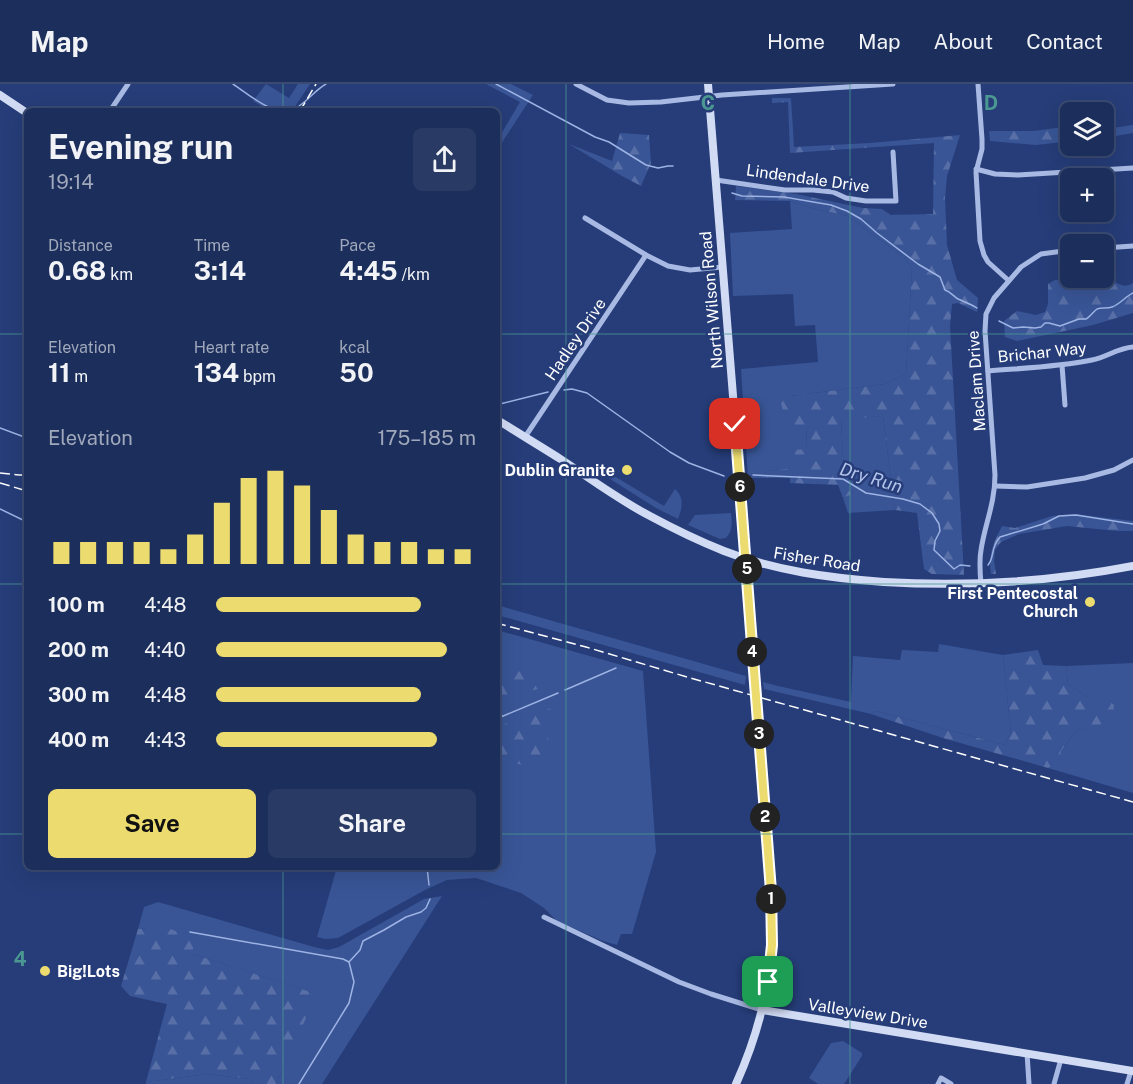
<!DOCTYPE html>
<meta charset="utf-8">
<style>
body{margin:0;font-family:"Public Sans",sans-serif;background:#293a64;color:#f1f3f6;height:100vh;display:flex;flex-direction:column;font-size:22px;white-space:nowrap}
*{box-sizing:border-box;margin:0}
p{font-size:20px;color:#a0a8bb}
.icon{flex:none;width:33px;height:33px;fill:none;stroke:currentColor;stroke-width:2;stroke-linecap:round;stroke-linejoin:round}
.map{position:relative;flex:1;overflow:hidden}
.panel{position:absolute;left:24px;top:24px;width:476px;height:762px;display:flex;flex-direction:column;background:#1c2e5b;border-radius:9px;box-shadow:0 6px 24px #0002,0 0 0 2px #3a4a71}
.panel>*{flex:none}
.tools{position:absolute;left:1060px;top:18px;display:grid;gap:12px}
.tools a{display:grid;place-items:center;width:54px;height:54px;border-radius:9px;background:#1c2e5b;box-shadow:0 6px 24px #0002,0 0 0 2px #3a4a71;font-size:30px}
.pin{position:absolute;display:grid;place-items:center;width:51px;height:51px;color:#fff;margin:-26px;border-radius:12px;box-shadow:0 3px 9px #0006}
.km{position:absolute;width:30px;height:30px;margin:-15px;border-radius:50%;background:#222;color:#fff;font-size:16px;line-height:30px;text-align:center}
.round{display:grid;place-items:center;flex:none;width:63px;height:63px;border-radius:9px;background:#293a64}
.overview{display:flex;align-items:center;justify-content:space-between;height:102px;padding:0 24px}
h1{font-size:33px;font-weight:700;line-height:45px}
.figures{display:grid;grid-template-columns:repeat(3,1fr);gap:9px;height:102px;padding:6px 24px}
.figures div{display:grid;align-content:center}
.figures b{font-size:26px;font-weight:700}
.figures small{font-size:16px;font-weight:400}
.figures p{font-size:16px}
.chart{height:168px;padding:12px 24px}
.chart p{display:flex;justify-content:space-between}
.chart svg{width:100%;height:108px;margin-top:6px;stroke:#ecdb6e;stroke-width:6}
.action{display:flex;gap:12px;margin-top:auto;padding:12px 24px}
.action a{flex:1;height:69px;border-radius:9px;background:#ecdb6e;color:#111;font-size:24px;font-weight:700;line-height:69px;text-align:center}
.action a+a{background:#293a64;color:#f1f3f6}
ul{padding:0 24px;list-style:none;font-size:20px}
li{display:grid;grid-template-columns:96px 72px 1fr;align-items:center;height:45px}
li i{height:15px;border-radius:8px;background:#ecdb6e}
header{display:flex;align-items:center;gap:36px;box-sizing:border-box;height:84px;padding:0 30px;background:#1c2e5b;border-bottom:2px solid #3a4a71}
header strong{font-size:28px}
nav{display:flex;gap:33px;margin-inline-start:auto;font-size:21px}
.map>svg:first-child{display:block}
.grass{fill:#395596}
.forest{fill:url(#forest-firs)}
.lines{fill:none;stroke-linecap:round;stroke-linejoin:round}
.stream{stroke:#9db3e4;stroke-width:1.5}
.street{stroke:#a8bae3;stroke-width:5}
.secondary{stroke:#d1dbf4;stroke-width:8}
.rail{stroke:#fff;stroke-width:1.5;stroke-dasharray:10 4.5;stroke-linecap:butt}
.route-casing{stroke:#fff;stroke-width:12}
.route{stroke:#ecdb6e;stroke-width:8}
.grid{fill:none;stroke:#4b9892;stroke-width:1.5;stroke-opacity:0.55}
.poi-dot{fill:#ecdb6e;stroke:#263d79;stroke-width:2}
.labels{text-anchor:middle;stroke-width:5;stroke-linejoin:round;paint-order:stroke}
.street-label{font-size:16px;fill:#fff;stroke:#263d79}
.poi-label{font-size:16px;font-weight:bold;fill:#fff;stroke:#263d79;text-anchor:end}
.water-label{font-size:18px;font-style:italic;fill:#b3c4eb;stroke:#263d79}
.grid-label{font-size:20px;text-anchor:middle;font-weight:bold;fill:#4b9892;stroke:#263d79;stroke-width:5;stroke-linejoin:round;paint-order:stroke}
</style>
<header>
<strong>Map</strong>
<nav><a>Home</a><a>Map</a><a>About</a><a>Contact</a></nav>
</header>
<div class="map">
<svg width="1133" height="1000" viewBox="0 0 1133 1000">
<defs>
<pattern id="forest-firs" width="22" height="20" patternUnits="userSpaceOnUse" patternTransform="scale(1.5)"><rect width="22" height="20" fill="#395596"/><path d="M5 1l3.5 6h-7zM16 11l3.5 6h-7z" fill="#576ea6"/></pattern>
</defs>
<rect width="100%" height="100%" fill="#263d79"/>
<!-- grass -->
<g class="grass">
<path d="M266,0L289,14L298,0H310L292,27H270L253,17Z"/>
<path d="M486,0H511L533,11L497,66V57L520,18Z"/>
<path d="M790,117L811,124L848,132L905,174L912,185L906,290L885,300L790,312L806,341L807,365L791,384L767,387V394H748L741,285L818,278L815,241L795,242L793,210L733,212L730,149L792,145Z"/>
<path d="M883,332L895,426L848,429L843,414L853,410L844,392L841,335Z"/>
<path d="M609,389L664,422L675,405C685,414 682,424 678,435L656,424L607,393Z"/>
<path d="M731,429C732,439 733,446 726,454L720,455L688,441L695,431Z"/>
<path d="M497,521L746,592L745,601L497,531Z"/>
<path d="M497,546L643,587L656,768L632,850H621L617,861L603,857L557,837L544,824L521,809L476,794L447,796L425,806L338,854L325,855L317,853L337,783H496Z"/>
<path d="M939,560L1003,571L1011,650L1005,661L876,627L871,630L764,605L763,598L778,602L851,618L853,572L900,576L902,566L938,568Z"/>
<path d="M1133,579V709L1048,684L1059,677L1061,667L1077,646L1089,643V614L1068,600L1066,582Z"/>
<path d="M442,812L322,1000H276L316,910L193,870L163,843L138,845L144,823L158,818L314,863L328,866L339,863L424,815Z"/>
<path d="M843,957L862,969V972L844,1000H818L809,994L831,959Z"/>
<path d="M207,990L250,995L253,1000H146V998Z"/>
</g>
<!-- forest -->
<g class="forest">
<path d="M772,14H791L794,63L870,59L960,51L947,92L945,114L947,161L957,196L978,214L977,228L958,219L952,220L950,242L964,491L932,490L924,485L917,429L895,426L883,332L841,336L844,392L853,410L843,414L838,401L790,399V394H767V387L791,384V366L807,365L806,342L795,345L786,337L780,316L790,312L885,300L906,290L912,185L905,174L848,132L811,124L790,117L735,116L736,102L796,110L863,124L882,125L891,131L933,130L934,59L790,69L788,18L772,19Z"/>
<path d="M1133,41V49L1104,54V43L1112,44Z"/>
<path d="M1071,42V57L1036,61L990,57L989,47H1034Z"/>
<path d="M620,49L649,51L651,79L641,102L622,92L569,60L612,77Z"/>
<path d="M1110,194C1118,200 1124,205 1133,199V229L1093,241L1017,257L1005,253L1004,237L1017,227L1036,231L1045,228L1048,220V200L1055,196Z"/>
<path d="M1074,430L1133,437V447H1117L1067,442L1019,450L1001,458L995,466L994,477L996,490H991C988,470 993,460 1002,442L1015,444L1052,432Z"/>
<path d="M1038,566L1043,581L1066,582L1068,600L1089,614L1105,613L1114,621L1113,634L1107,639L1077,646L1061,667L1060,677L1048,684L943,654L871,630L876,627L1005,661L1011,650L1003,571Z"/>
<path d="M496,584L515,586L548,597V602L503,615L497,612Z"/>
<path d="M540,624L551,625L546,674L541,684L501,677L497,678V644Z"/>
<path d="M163,842L193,854V870L317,910L276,1000H253L250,995L207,990L146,998L167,920L130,912L121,902L138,845Z"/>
</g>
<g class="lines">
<!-- stream -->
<g class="stream">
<path d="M233,0C250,11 275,35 296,24C307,18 315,6 326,0"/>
<path d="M496,0L595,53L609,58L646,81L658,84L668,82H673"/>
<path d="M732,109L742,112L784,113L831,121L847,127L861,135L877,149L918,180L940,193L945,206C951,208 953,212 958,215C965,218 971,220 977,224"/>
<path d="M999,237L1013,244L1023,243L1035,244L1041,243L1045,239H1049L1060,242L1079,235H1086C1090,233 1094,227 1097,225C1102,223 1107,225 1112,223C1120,220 1125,213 1133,209"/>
<path d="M564,306L572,305L587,309L670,368L689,379L724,392"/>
<path d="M496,321L548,308"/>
<path d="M0,344L27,354"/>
<path d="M753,391L843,395L866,409L903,415L920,420L932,429L939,440L940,447L935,457L934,466L954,485L960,481L970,482"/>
<path d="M0,425L27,438"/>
<path d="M988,481C995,473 990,464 1000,453L1043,440L1059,432L1076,431L1133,440"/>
<path d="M565,606L616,584"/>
<path d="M496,635L558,609"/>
<path d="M427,783L429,801"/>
<path d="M190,848L343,875L349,878L360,866L363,857L384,846L406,833L421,828L426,824L430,815"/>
<path d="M299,1000L349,919L354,898L349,878"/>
</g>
<!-- street -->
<g class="street">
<path d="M576,0L607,16L629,19L661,18L722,11L893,0"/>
<path d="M978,0L982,55V65L976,88L980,157L984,171L988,178L1008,196"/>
<path d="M110,27L128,0"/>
<path d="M976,85L995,90L1018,91L1133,84"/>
<path d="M716,96L785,106H813L833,108L846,114L866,117H896L893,68"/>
<path d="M585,134L646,171L668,182L690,186L722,183"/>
<path d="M1104,164L1133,162"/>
<path d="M1062,281L1065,321"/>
<path d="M988,287C1023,284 1058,283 1092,276C1107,273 1118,264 1133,263"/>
<path d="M525,353L646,171"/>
<path d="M995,402L1027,403L1085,394L1114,386L1133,376"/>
<path d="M981,500C980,489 979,477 981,466C985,440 995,419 995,391L985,247L986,230L994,214L1021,183L1041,170L1071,166"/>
<path d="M544,833L679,898L711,910L762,926"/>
<path d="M1027,969L1029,1000"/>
<path d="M938,1000L941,994L951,1000"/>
<path d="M1054,1000L1061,975"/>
<path d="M1127,1000L1131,987"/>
</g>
<!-- secondary -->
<g class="secondary">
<path d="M708,0L746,474L772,836C771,898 761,944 736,1000"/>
<path d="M0,11L27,29"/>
<path d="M496,335C518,349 540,362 562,376C591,395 619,416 650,432C674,445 699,457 724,467C775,487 830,494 884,498C968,503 1050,498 1133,482"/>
<path d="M762,926L1133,987"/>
</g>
<!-- rail -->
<g class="rail">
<path d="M300,27L316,0"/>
<path d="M0,389L19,391H27"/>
<path d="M0,399L27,407"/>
<path d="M496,539L586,563L687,593L1133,718"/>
</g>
</g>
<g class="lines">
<!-- route casing -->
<g class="route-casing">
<path id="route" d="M735,340L771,807L772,861L768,898"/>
</g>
<!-- route -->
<use href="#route" class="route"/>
</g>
<!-- grid -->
<path class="grid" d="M283,0V27M566,0V1000M850,0V1000M0,250H27M496,250H1133M0,500H27M496,500H1133M0,750H27M496,750H1133M283,783V1000"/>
<!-- markers -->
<g class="poi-dot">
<circle cx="627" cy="386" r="6"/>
<circle cx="1090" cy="518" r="6"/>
<circle cx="45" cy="887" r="6"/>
</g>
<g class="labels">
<!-- street labels -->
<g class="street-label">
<text transform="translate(808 94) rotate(8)" y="6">Lindendale Drive</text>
<text transform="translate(711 216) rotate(-95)" y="6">North Wilson Road</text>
<text transform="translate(575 255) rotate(-56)" y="6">Hadley Drive</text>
<text transform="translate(1042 268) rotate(-6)" y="6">Brichar Way</text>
<text transform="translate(976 297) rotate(-94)" y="6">Maclam Drive</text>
<text transform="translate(817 475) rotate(9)" y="6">Fisher Road</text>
<text transform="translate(868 929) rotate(9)" y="6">Valleyview Drive</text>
</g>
<!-- poi labels -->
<g class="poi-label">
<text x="615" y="392">Dublin Granite</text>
<text x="1078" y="515">First Pentecostal<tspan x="1078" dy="18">Church</tspan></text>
<text x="57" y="893" text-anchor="start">Big!Lots</text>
</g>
<!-- water labels -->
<g class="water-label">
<text transform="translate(871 394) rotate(17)" y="6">Dry Run</text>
</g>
</g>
<g class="grid-label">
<text x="708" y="26">C</text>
<text x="991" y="26">D</text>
<text x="20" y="882">4</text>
</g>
</svg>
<div class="tools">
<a><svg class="icon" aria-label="layers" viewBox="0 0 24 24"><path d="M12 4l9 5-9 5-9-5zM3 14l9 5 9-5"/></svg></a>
<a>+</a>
<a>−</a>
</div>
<div class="pin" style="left:768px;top:898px;background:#1e9e55"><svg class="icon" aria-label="arrive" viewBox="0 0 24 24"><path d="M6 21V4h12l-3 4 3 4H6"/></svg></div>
<div class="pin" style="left:735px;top:340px;background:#d93025"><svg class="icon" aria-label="check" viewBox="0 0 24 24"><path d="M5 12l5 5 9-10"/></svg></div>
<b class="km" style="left:771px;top:815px">1</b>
<b class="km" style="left:765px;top:733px">2</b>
<b class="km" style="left:759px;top:650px">3</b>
<b class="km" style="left:752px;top:568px">4</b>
<b class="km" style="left:747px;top:485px">5</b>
<b class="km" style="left:740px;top:403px">6</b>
<section class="panel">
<div class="overview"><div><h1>Evening run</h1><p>19:14</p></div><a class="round"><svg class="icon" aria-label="share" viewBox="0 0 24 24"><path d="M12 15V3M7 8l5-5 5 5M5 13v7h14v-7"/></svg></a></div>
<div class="figures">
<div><p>Distance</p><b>0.68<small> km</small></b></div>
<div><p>Time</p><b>3:14</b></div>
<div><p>Pace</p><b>4:45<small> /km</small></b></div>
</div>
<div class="figures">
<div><p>Elevation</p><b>11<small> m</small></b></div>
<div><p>Heart rate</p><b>134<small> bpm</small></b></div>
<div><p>kcal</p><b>50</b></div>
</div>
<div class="chart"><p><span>Elevation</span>175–185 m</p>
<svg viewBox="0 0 160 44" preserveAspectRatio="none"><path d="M5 44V35M15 44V35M25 44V35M35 44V35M45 44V38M55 44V32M65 44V19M75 44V9M85 44V6M95 44V12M105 44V22M115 44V32M125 44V35M135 44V35M145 44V38M155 44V38"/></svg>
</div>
<ul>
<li><b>100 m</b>4:48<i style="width:79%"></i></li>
<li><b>200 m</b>4:40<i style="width:89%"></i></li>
<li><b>300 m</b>4:48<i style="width:79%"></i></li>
<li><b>400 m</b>4:43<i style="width:85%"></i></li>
</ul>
<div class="action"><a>Save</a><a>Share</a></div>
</section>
</div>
